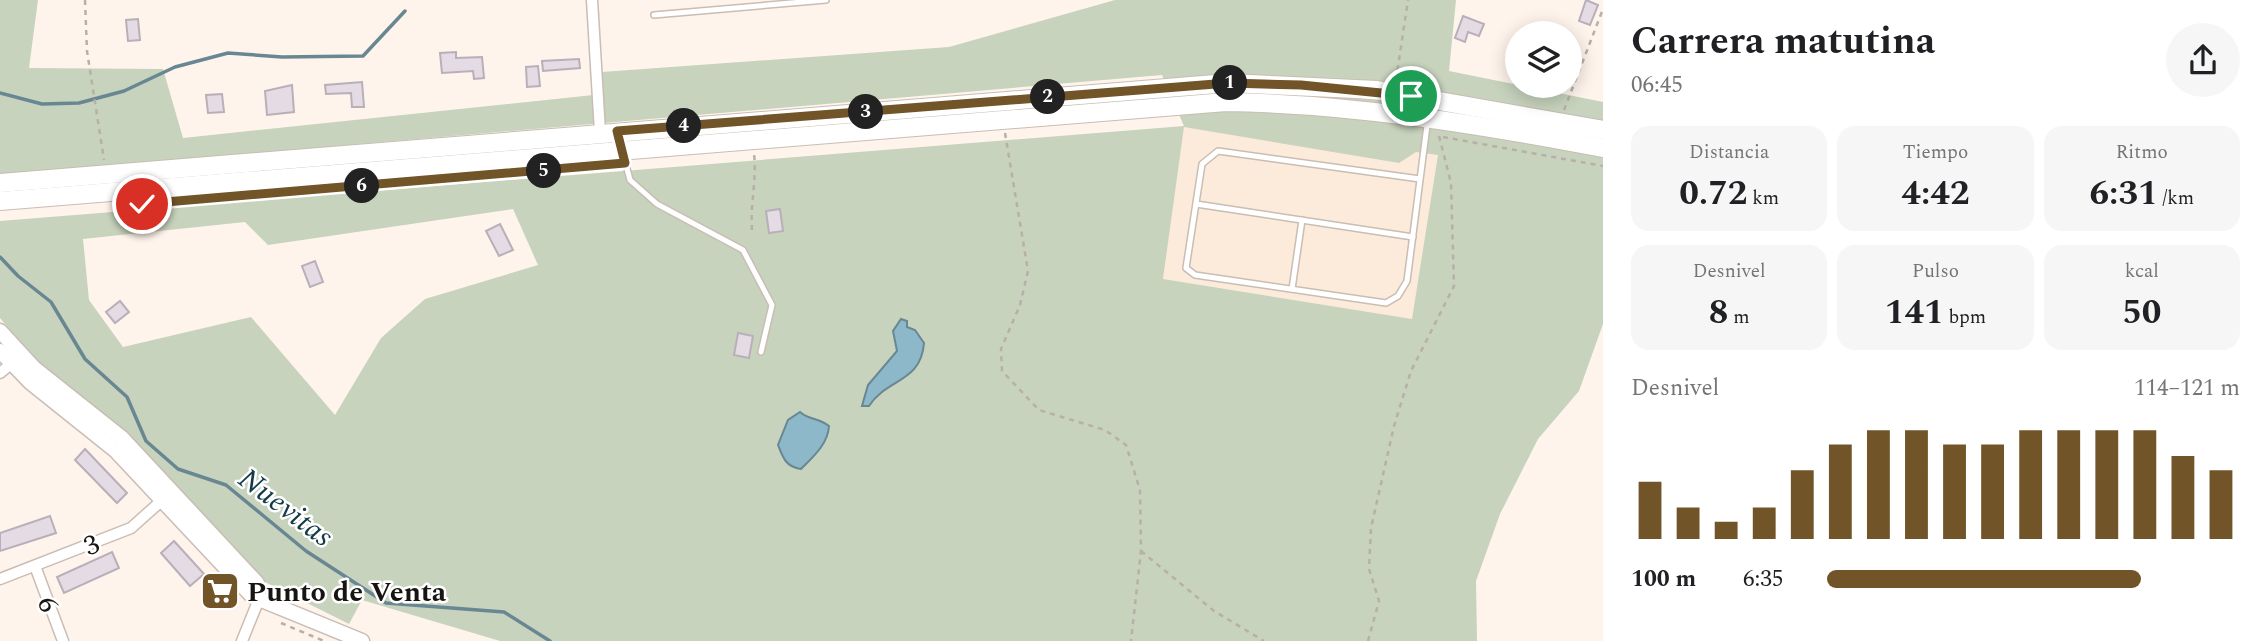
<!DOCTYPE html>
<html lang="es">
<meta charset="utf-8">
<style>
body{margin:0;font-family:Spectral,serif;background:#f6f6f6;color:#202124;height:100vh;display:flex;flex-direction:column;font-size:26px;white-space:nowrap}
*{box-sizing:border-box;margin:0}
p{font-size:23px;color:#757577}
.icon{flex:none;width:38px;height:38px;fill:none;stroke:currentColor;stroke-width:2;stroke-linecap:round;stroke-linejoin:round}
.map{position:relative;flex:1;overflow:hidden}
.sheet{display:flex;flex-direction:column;background:#fff;width:665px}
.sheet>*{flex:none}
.fabs{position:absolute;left:1505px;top:21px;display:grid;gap:14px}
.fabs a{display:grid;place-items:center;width:77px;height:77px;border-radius:50%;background:#fff;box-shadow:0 4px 18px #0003;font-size:35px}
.pin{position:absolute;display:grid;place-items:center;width:60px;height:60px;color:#fff;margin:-30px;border:4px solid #fff;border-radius:50%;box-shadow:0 2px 7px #0007}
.km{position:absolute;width:35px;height:35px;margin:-18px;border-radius:50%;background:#222;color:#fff;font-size:19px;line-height:35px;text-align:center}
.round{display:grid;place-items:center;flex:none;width:74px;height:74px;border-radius:37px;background:#f6f6f6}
.head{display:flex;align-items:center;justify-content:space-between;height:119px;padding:0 28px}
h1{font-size:38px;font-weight:700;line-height:52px}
.figures{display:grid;grid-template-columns:repeat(3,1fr);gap:10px;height:119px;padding:7px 28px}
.figures div{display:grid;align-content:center;border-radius:18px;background:#f6f6f6;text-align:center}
.figures b{font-size:35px;font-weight:700}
.figures small{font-size:19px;font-weight:400}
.figures p{font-size:19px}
.chart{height:196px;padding:14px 28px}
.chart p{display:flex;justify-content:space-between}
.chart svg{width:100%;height:126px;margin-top:7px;stroke:#715427;stroke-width:6}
ul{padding:0 28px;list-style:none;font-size:23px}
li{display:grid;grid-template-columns:112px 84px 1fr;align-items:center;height:52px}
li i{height:18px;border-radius:9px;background:#715427}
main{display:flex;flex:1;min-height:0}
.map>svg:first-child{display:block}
.built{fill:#fceadb}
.green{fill:#c7d3bd;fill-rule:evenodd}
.water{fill:#8cb8ca;stroke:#698792;stroke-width:2}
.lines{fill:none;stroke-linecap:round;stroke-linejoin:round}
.stream{stroke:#698792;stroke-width:3.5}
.building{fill:#e5dbe5;stroke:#b9afb9;stroke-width:2}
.service-casing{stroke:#c9bdb4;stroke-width:8}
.minor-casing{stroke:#c9bdb4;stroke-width:13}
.tertiary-casing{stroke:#c9bdb4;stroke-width:17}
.primary-casing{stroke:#c9bdb4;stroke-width:20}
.path{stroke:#b8afa9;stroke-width:2.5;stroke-dasharray:5 5;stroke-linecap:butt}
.service{stroke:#fff;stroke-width:5}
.minor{stroke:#fff;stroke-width:10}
.tertiary{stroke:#fff;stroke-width:14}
.primary{stroke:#fff;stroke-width:18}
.route-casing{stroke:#fff;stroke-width:14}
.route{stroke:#715427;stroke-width:9}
.labels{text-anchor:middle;stroke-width:5;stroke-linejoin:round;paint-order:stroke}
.street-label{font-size:28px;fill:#181411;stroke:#fff}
.poi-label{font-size:28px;font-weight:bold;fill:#181411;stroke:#fff;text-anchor:start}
.water-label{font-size:30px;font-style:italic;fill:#133a48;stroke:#fff}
</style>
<main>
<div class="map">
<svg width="1603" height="641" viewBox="0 0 1603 641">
<rect width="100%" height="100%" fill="#fef4ec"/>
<!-- built -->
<path class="built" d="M1184,126L1399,163L1416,151L1439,155L1412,319L1163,279Z"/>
<!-- green -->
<path class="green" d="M0,0H38L29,68L163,69L183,138L603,94L602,72L949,47L1115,0H1456L1449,71L1603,102V324L1579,391L1538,439L1500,514L1476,581L1477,641H500L362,600L349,624L265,582L134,442L33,358L0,318V221L1184,126L1162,75L0,175ZM1184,127L1399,163L1416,152L1438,155L1412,319L1163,279ZM513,209L538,265L425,299L381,338L335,415L251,317L123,347L89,300L83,239L245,222L268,245Z"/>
<!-- water -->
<g class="water">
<path d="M901,319L907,321V327L915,330L924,343C921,383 887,378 869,406H862L868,385L897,351L893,331Z"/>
<path d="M800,412C809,420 819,418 829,426C828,444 813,457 801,469C786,467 783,458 778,445L788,420Z"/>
</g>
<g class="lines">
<!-- stream -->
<g class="stream">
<path d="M0,93L42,104L79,103L124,91L175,67L228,53L282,57L363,56L405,11"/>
<path d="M0,257L18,276L51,302L85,359L127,397L146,441L178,469L226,485L306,551L386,603L504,612L550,641"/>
</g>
</g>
<!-- building -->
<g class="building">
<path d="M1586,0L1598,5L1590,25L1579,21Z"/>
<path d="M1463,16L1484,24L1479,36L1468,32L1465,42L1455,38Z"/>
<path d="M138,19L140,40L128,41L126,20Z"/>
<path d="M456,52V58L482,57L484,78L474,79L473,71L442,73L440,53Z"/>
<path d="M579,59L580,68L543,71L542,61Z"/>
<path d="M538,66L540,86L527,87L526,67Z"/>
<path d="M362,82L364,107H352L351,93L326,94L325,85Z"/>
<path d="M292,85L294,112L267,115L265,91Z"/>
<path d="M222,94L224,112L208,113L206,95Z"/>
<path d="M780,209L783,231L769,233L766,211Z"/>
<path d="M500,224L513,250L499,256L486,231Z"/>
<path d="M315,261L323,282L310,287L302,266Z"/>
<path d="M120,301L129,312L115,323L106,312Z"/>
<path d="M738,333L753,336L749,358L734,355Z"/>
<path d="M85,449L127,493L117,503L75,460Z"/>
<path d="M50,516L56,533L0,551V533Z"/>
<path d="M174,541L204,574L190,586L161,553Z"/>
<path d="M112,552L119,568L64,593L57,577Z"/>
</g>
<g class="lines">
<!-- service casing -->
<g class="service-casing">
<g id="service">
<path d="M654,15L826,0"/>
<path d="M618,135L630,180L657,204L743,250L772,305L761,352"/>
<path d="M1420,179L1218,151L1202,164L1186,268L1195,275L1386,303L1398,296L1407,281L1430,102"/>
<path d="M1196,204L1413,237"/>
<path d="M1292,289L1302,220"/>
</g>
</g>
<!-- minor casing -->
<g class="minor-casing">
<g id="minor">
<path d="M592,0L600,132"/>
<path d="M0,373L11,364"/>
<path d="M35,566L63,641"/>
<path d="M0,579L131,528L168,495"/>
<path d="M242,641L259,599"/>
</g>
</g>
<!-- tertiary casing -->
<g class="tertiary-casing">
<g id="tertiary">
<path d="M0,331L34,368L122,438L257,583L259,599"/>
<path d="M0,351L30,382L115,450L252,596L362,641"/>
</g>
</g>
<!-- primary casing -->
<g class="primary-casing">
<g id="primary">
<path d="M0,183L1228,83L1377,90L1603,130"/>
<path d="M0,201L1226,102C1354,104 1477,124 1603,148"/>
</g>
</g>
<!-- path -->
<g class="path">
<path d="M85,0L87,51L104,160"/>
<path d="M1396,80L1408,0"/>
<path d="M1564,110L1603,9"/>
<path d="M1005,133L1028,271L1020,305L1001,349L1002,371L1039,410L1105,430L1126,445L1140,490L1141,551L1131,641"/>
<path d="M1443,137L1603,166"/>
<path d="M752,230C750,204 757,180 754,154"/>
<path d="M1141,551L1214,611L1264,641"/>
<path d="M281,623L324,641"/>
<path d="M1368,641L1379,601L1369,569L1371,528L1394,426L1411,371L1454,286L1451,183L1439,136"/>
</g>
<!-- service -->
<use href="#service" class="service"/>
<!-- minor -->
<use href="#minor" class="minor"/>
<!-- tertiary -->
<use href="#tertiary" class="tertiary"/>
<!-- primary -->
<use href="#primary" class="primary"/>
</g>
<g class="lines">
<!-- route casing -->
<g class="route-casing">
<path id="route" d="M142,204L625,163L617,131L1228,83L1301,85L1411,96"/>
</g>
<!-- route -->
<use href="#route" class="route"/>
</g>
<!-- icons -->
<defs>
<g id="supermarket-square" transform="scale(2.0125)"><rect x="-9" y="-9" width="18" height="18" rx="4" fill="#715427" stroke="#fff"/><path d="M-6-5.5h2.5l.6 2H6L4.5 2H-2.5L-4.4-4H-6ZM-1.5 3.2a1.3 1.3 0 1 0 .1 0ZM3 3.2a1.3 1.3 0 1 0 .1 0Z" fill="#fff"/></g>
</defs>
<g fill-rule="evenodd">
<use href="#supermarket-square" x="220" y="591"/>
</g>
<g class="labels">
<!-- street labels -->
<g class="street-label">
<text transform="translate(91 544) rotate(-22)" y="10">3</text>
<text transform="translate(49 604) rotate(69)" y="10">6</text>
</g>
<!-- poi labels -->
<g class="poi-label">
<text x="247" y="601">Punto de Venta</text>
</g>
<!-- water labels -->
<g class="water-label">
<text transform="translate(286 507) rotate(37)" y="10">Nuevitas</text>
</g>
</g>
</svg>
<div class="fabs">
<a><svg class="icon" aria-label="layers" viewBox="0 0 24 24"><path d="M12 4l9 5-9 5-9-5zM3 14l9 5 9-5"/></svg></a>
</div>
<div class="pin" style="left:1411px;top:96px;background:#1e9e55"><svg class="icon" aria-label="arrive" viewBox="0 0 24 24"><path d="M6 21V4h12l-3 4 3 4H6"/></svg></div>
<div class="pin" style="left:142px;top:204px;background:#d93025"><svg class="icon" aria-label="check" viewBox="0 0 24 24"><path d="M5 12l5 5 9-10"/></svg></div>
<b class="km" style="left:1230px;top:83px">1</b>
<b class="km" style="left:1048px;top:97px">2</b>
<b class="km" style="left:866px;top:112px">3</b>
<b class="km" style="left:684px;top:126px">4</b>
<b class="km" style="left:544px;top:171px">5</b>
<b class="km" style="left:362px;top:186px">6</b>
</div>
<section class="sheet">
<div class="head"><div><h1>Carrera matutina</h1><p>06:45</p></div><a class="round"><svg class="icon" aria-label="share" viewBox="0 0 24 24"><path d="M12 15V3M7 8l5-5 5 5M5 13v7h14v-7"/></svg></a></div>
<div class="figures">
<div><p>Distancia</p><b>0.72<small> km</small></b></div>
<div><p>Tiempo</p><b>4:42</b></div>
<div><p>Ritmo</p><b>6:31<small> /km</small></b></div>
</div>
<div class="figures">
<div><p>Desnivel</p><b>8<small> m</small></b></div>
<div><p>Pulso</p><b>141<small> bpm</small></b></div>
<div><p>kcal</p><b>50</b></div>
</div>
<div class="chart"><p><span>Desnivel</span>114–121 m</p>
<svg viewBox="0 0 160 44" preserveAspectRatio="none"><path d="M5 44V24M15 44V33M25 44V38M35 44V33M45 44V20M55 44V11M65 44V6M75 44V6M85 44V11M95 44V11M105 44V6M115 44V6M125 44V6M135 44V6M145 44V15M155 44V20"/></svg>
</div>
<ul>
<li><b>100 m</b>6:35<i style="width:76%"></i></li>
</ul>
</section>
</main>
